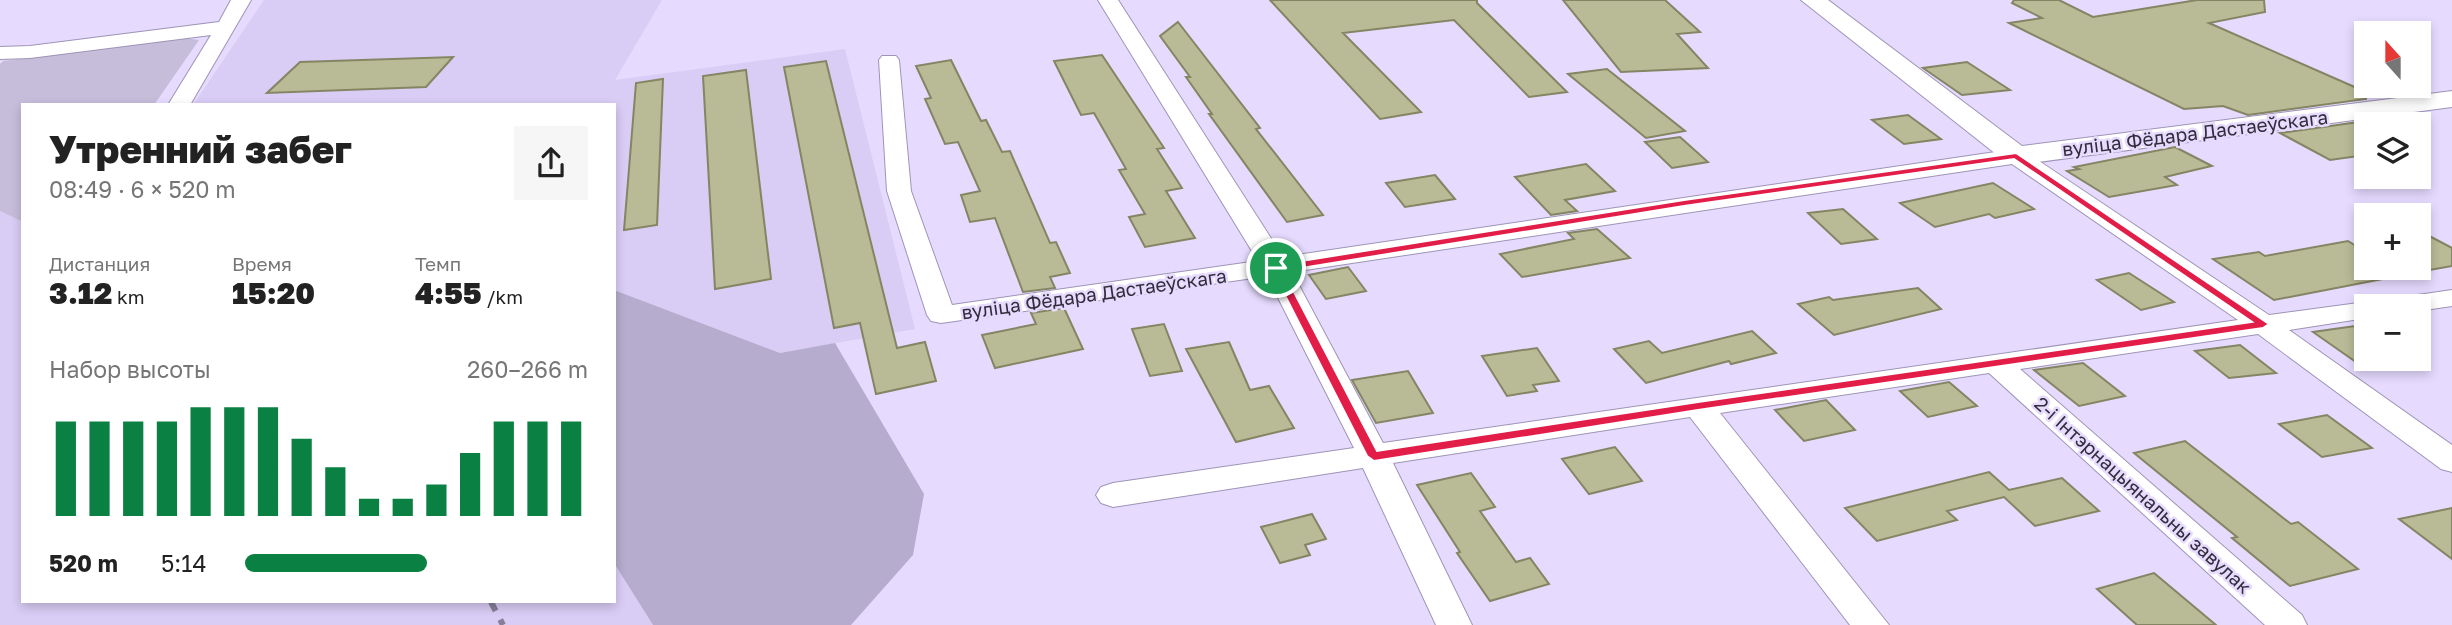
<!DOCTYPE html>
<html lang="ru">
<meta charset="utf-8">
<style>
body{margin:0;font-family:"Golos Text",sans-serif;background:#f6f6f6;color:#222;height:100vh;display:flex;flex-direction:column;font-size:26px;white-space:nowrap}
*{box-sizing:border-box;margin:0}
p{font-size:23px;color:#767676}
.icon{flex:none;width:38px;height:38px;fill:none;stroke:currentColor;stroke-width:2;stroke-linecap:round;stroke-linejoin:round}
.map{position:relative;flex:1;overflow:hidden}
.sheet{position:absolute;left:21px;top:103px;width:595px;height:500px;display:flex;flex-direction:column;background:#fff;border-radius:0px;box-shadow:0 4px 10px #0003}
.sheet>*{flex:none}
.needle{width:46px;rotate:339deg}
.tools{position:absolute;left:2354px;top:21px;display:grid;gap:14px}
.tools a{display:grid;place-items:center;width:77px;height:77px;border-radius:0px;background:#fff;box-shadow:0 4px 10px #0003;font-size:35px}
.pin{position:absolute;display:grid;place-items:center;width:60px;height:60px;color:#fff;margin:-30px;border:4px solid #fff;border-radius:50%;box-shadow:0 2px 7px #0007}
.round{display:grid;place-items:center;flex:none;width:74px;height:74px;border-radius:0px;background:#f6f6f6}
.headline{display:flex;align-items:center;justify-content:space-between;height:119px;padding:0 28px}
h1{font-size:38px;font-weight:800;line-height:52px}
.metrics{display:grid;grid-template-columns:repeat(3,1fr);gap:10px;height:119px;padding:7px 28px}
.metrics div{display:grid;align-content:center}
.metrics b{font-size:30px;font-weight:800}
.metrics small{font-size:19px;font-weight:400}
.metrics p{font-size:19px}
.chart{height:196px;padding:14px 28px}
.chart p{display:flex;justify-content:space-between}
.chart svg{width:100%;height:126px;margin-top:7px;stroke:#0b8043;stroke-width:6}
ul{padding:0 28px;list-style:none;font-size:23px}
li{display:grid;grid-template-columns:112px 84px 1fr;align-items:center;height:52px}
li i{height:18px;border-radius:9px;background:#0b8043}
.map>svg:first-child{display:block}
.built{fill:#d9ccf5}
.green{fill:#c6bddb}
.forest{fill:#b6accd}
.building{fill:#b9ba96;stroke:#848563;stroke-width:2}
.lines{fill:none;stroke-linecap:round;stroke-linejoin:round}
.minor-casing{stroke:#9e94b5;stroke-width:2}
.tertiary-casing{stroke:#9e94b5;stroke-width:2}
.minor{fill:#fff;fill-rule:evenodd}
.tertiary{fill:#fff;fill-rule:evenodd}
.rail{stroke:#867f97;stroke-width:6;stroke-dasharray:10 10;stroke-linecap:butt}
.route{fill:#e11d48;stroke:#fff;stroke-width:2;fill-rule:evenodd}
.labels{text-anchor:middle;stroke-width:5;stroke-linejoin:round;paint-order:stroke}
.street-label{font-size:19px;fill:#322d3b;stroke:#e6dbff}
</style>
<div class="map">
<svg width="2452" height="625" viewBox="0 0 2452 625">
<rect width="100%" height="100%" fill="#e6dbff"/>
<!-- built -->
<g class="built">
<path d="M264,0H662L615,80L845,49L915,329L780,353L614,290V105H193Z"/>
<path d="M0,211L23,222V602H614V563L653,625H0Z"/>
</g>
<!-- green -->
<path class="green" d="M185,38L199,40L154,105H23V222L0,211V64L3,61Z"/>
<!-- forest -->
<path class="forest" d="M614,290L780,353L835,343L924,494L913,555L851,625H653L614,563Z"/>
<!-- building -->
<g class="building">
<path d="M1270,0H1477V3L1567,92L1529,97L1454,20L1343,33L1421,112L1380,119Z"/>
<path d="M1563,0H1665L1700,32L1677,34L1708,68L1621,72Z"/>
<path d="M2014,0H2059L2093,17L2197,0H2264L2265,12L2209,23L2366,92V99L2248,115L2223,106L2184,109L2009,23L2042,18L2012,3Z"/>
<path d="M1178,22L1260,128L1256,129L1323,215L1287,222L1209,114H1212L1186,77H1190L1160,36Z"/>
<path d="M1102,55L1164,148L1157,149L1182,188L1166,191L1195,238L1145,247L1129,217L1145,214L1119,170L1126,169L1094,113L1081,115L1054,61Z"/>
<path d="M453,57L426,87L267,93L300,62Z"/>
<path d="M951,60L981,121L986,120L1002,152L1010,151L1050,243L1056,242L1070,273L1050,277L1055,288L1023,292L995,218L970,222L961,195L980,191L958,142L945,144L925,99L931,98L916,66Z"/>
<path d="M826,61L897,348L925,342L936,381L876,394L860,323L834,328L784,67Z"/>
<path d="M1967,62L2010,90L1962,95L1923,68Z"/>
<path d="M1607,69L1685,131L1646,138L1568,74Z"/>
<path d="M746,70L771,279L715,289L703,76Z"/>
<path d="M663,79L657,225L624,230L636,83Z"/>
<path d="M1908,115L1941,139L1904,144L1872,120Z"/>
<path d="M2366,121V155L2330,160L2280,133Z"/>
<path d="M1680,137L1708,162L1672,168L1645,142Z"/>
<path d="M2175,147L2212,166L2165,177L2177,185L2109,197L2067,171L2079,169L2074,167Z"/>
<path d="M1586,164L1615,191L1565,200L1577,211L1551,215L1515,177Z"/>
<path d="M1435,175L1455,199L1405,207L1386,183Z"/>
<path d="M1993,183L2034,209L1995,218L1989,214L1935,227L1900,203Z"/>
<path d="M1843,209L1877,239L1841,244L1808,213Z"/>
<path d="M1597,229L1630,258L1522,277L1500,254L1574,239L1568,233Z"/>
<path d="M2418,230L2452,248V266L2418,272Z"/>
<path d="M2348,241L2366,252V268H2383L2398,276L2274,300L2213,259L2259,252L2265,256Z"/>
<path d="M1348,267L1366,291L1326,299L1309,275Z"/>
<path d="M2129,273L2174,302L2141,310L2097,280Z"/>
<path d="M1918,288L1941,309L1834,335L1798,304L1829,297L1833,300Z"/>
<path d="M1064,308L1083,349L995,368L982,335L1036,324L1031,313Z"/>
<path d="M1164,324L1182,371L1150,376L1132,329Z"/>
<path d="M2355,326L2366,333V369L2313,332Z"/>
<path d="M1752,331L1776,353L1731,364L1729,361L1646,383L1614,349L1649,341L1662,353Z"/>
<path d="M1229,342L1250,390L1269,386L1294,428L1236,442L1186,349Z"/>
<path d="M2240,345L2276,373L2229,378L2195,351Z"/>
<path d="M1537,348L1559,381L1533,385L1537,391L1507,396L1482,356Z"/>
<path d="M2083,363L2125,396L2079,406L2034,370Z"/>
<path d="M1408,371L1433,413L1376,423L1352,380Z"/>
<path d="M1949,382L1977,406L1928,417L1900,391Z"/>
<path d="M1826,400L1855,430L1804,441L1775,410Z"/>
<path d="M2327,415L2372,448L2322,457L2279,424Z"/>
<path d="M2185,441L2291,524L2298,522L2358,569L2290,586L2232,538L2237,537L2134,453Z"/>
<path d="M1615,447L1642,481L1589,494L1562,459Z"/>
<path d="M1989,472L2009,490L2062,478L2099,511L2035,526L2004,497L1947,511L1957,520L1877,541L1845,508Z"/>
<path d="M1471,473L1495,507L1480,511L1516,562L1530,558L1549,584L1490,601L1457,553L1460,552L1417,485Z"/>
<path d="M2452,508V559L2399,519Z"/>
<path d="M1312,514L1326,539L1305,545L1310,555L1280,563L1261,527Z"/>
<path d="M2154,573L2216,625H2137L2097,589Z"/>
</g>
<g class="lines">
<!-- minor casing -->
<g class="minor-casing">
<g id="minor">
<path d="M231,0H251L190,105H168L211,35L30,58L0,59V47L30,46L219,22Z"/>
<path d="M1098,0H1118L1283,257L2016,149L2024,151L2269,315L2366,302L2376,304L2377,306H2366V318L2289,330L2452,445V472L2441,469L2258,334L2020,369L2302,615L2307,625H2265L1989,373L1720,413L1889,625H1850L1690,417L1393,463L1472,625H1436L1363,468L1113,507L1101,503L1096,495L1101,487L1113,483L1354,448L1267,276L941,323L931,321L927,315L887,191L879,60L882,56H896L899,60L911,191L952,305L1258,261ZM2012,164L2238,320L1383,443L1292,272Z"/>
<path d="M2452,290V306L2418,311V306H2379L2383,300Z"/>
</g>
</g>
<!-- tertiary casing -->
<g class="tertiary-casing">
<path id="tertiary" d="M1801,0H1828L2022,146L2452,91V107L2016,165L2006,162Z"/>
</g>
<!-- minor -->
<use href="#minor" class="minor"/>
<!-- tertiary -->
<use href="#tertiary" class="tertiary"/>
<!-- rail -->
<path class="rail" d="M491,602L503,625"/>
</g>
<!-- route -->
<path class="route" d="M2016,153L2269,324L2263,328L1698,410L1374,461L1367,456L1271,268L1276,265L1684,200ZM2014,159L2252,322L1698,402L1377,451L1283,271L1684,206Z"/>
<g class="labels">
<!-- street labels -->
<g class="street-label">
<text transform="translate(2195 133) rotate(-7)" y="7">вуліца Фёдара Дастаеўскага</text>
<text transform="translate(1094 294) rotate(-8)" y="7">вуліца Фёдара Дастаеўскага</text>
<text transform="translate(2143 495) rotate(42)" y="7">2-і Інтэрнацыянальны завулак</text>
</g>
</g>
</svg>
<div class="tools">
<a><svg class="needle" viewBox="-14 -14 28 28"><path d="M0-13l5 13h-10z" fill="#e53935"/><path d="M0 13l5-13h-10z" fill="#767676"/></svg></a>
<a><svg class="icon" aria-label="layers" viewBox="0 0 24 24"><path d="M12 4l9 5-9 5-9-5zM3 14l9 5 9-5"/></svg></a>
<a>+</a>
<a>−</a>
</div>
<div class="pin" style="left:1276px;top:268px;background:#1e9e55"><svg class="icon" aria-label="arrive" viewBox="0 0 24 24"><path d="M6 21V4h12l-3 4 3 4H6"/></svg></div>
<section class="sheet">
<div class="headline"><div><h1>Утренний забег</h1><p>08:49 · 6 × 520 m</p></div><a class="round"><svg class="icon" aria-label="share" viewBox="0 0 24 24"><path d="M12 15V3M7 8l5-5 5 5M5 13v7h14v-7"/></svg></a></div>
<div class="metrics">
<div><p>Дистанция</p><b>3.12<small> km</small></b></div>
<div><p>Время</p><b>15:20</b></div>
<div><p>Темп</p><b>4:55<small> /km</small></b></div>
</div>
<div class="chart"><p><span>Набор высоты</span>260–266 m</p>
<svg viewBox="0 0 160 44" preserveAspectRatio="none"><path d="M5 44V11M15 44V11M25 44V11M35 44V11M45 44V6M55 44V6M65 44V6M75 44V17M85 44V27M95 44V38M105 44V38M115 44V33M125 44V22M135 44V11M145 44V11M155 44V11"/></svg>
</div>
<ul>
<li><b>520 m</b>5:14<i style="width:53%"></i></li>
</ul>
</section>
</div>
